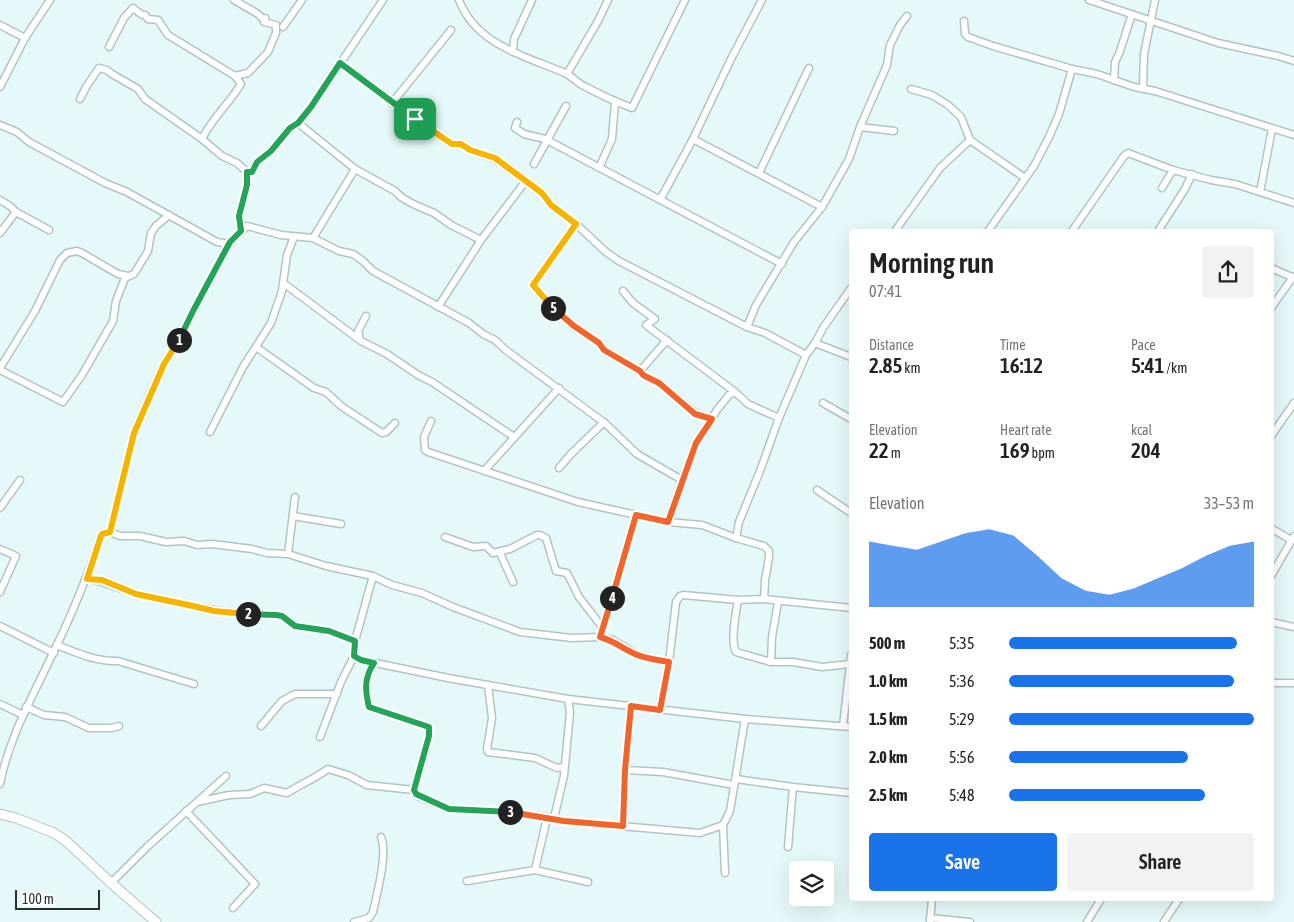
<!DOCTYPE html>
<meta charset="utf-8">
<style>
body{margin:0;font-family:"Asap Condensed",sans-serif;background:#f2f2f2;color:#222;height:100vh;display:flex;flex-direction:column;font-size:19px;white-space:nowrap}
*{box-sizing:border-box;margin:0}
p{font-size:16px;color:#767676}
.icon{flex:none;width:28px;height:28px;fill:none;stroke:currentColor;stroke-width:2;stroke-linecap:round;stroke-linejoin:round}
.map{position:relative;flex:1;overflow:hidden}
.details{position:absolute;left:849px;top:229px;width:425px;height:672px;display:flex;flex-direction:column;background:#fff;border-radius:5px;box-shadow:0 5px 20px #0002}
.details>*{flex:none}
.buttons{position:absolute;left:789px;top:861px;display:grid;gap:10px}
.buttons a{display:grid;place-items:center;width:45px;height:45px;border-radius:5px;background:#fff;box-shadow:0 5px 20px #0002;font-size:25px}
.scale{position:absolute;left:15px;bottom:12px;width:85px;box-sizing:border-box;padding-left:5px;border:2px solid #282f30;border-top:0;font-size:14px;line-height:18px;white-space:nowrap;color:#282f30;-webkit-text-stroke:4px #fff;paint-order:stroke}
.pin{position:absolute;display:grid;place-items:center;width:42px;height:42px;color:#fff;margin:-21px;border-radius:10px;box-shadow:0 2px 8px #0006}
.km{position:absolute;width:25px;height:25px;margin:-12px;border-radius:50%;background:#222;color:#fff;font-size:14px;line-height:25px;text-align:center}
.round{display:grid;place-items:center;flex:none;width:52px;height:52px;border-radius:5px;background:#f2f2f2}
.summary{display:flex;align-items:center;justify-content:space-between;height:85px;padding:0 20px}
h1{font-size:28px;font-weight:600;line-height:38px}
.figures{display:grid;grid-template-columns:repeat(3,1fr);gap:8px;height:85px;padding:5px 20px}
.figures div{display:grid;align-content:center}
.figures b{font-size:21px;font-weight:600}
.figures small{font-size:14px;font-weight:400}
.figures p{font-size:14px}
.chart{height:140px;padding:10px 20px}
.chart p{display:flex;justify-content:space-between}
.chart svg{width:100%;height:90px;margin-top:5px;fill:#1a73e8;opacity:.7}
.cta{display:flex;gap:10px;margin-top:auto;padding:10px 20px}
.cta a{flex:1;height:58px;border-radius:5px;background:#1a73e8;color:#fff;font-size:20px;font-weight:600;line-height:58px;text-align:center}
.cta a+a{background:#f2f2f2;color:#222}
ul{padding:0 20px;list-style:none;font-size:16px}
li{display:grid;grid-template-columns:80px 60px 1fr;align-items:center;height:38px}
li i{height:12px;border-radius:6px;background:#1a73e8}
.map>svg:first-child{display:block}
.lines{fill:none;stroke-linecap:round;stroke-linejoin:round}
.street-casing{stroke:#b1c4c5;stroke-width:9}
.secondary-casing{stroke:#b1c4c5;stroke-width:11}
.street{stroke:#fff;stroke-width:6}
.secondary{stroke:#fff;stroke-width:9}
.split-1-casing{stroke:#fff;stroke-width:10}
.split-2-casing{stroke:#fff;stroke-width:10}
.split-3-casing{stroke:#fff;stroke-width:10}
.split-4-casing{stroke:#fff;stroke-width:10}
.split-5-casing{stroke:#fff;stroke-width:10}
.split-6-casing{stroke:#fff;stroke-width:10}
.split-1{stroke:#22a559;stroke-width:6}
.split-2{stroke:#f5b400;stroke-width:6}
.split-3{stroke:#22a559;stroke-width:6}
.split-4{stroke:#f0652b;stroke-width:6}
.split-5{stroke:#f0652b;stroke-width:6}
.split-6{stroke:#f5b400;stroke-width:6}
</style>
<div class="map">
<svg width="1294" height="922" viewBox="0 0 1294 922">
<rect width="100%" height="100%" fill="#e6f9fa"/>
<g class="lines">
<!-- street casing -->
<g class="street-casing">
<g id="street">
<path d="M459,0C476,45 525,56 565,73C572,76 577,83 584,86C599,94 616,102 632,108L685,0"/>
<path d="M1089,0L1218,43L1278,56L1294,61"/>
<path d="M964,21L965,34L968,37L993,46L1072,69L1097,74L1134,87L1155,91L1294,135"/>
<path d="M0,25L25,38"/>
<path d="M283,27L302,0"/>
<path d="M109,47L124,18L133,8L142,15H145L148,19L158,20L168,35L235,76"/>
<path d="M513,52L514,39L532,0"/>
<path d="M340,63L434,133L452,144H461L470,150L495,159L542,193L551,205L576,224L606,252L619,261L747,327L765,333L806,355"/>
<path d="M567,74L598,21L608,0"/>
<path d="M1114,80L1115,62L1119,54L1132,14"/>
<path d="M0,87L25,38L50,0"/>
<path d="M911,89L932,95L948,105L961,117L970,140L1025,178"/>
<path d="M1143,89L1144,54L1155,0"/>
<path d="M80,99L86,87L99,68L107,70L112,74L138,89L145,99L202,139L222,156L237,163L247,172"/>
<path d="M392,103L451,30"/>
<path d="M517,122L515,128L524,134L545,139L782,264"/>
<path d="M298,123L355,169L395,191L401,197L413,204L434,213L451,225L481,240"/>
<path d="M0,125L17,132L29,142L105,183L127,192L217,242L230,244"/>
<path d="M860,127L894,131"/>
<path d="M202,139C212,118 229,104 241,84L235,76L248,73L268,52L276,33V25L264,22L265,18H262L258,14L234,0"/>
<path d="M693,139L822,207"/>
<path d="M534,164L566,106"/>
<path d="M599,168L612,139L615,102"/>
<path d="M247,172H251L257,162L271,151L290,128L298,123L311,107L383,0"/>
<path d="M759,173L809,68"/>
<path d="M1162,188L1173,170"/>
<path d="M1260,192L1272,129"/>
<path d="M0,200L10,206L16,212L49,230"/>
<path d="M660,200L693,139L731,59L762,0"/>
<path d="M576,224L533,285L555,310L574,327L599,343L604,350L640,371L643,375L659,383L695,413L712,419"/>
<path d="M241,231L239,216L247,185V172"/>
<path d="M895,231L940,168L970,140"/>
<path d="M988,231L1034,166L1049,137L1059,114L1072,69"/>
<path d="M1072,231L1124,156L1128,153L1173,170L1211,180L1235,184L1294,203"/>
<path d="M1158,231L1185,189L1192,174"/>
<path d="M0,233L16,212"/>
<path d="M313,238L355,169"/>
<path d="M1271,268L1294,278"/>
<path d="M286,285L361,341L387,354L418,375L432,382L514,437"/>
<path d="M623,291L633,303L655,319L646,325L735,392"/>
<path d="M438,307L481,240L525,182"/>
<path d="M1271,308L1293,277"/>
<path d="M747,327L756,305L794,242L822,207L849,159L860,127L887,65L890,45L900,25L907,16"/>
<path d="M360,340L358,331L366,316"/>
<path d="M815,343L851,357"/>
<path d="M256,347L314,388L326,392L341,406L382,433L386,432L395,423"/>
<path d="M0,368L35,311L60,260L67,253L77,251L82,253L118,274L128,276"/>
<path d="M0,370L63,402L82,375L113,321L116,301L125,278L134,274L148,251L151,233L156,226L169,215"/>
<path d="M640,371L667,340"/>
<path d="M823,403L851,419"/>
<path d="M431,421L424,437L425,450L428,452L578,502L668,522L702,525L736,538L764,546L769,551V557L765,581L764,599"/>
<path d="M210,432L243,367L271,323L282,291L287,255L294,237"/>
<path d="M1271,436L1294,403"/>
<path d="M559,468L570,455L604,422"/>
<path d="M484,471L559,388"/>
<path d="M817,490L851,513"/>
<path d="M0,508L20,480"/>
<path d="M293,516L341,524"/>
<path d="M668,522L682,480L696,443L717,410L729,395L735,392L748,404L779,418"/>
<path d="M1271,528L1291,540"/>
<path d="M110,532L134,433L150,394L164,364L183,333L193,311L230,242L247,226L281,235L313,238L339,251L353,254L363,261L373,271L469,323L483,334L495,340L507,351L606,424L637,454L682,480"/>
<path d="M445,537L473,547L486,546L493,553L510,549L537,535H540L546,538L556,571L567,573L579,597L603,628"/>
<path d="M736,538L739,522L760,471L779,418L806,355L815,343L823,328L851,288"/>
<path d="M0,549L16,556L0,592"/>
<path d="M500,553L513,582"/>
<path d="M288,554L295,497"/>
<path d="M373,576L355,641L354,656L361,660L448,678L568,699L745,719L851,727"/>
<path d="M1271,576L1294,536"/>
<path d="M87,579C107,581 120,590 138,594C184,605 229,615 276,615L282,616L295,626L329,631L355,641"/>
<path d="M738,600C736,612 730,642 736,652L771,662H793L822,667L850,664"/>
<path d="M1271,622L1294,627"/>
<path d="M0,626L54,653"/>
<path d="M600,637L636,515"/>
<path d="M57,645C77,653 97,662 118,661L194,684"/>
<path d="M771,662L772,637L778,602"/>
<path d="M374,663C364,678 364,690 369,707L429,727V736L414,790L418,796L449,809L506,812L554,818L564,821L700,833L723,825"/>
<path d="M1271,683H1294"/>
<path d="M488,685L492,718L487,749L488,752L535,758L557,768L564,767"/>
<path d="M0,704L23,715"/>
<path d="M26,707L44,715L65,717L89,728H112L119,726"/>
<path d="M660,709L669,662L676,602L680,596L683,595L738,600L764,599L851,608"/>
<path d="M261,726L282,701L295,694H337"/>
<path d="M843,726L851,655"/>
<path d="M320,737L341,682L354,656"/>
<path d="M625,770L663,772L734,785"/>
<path d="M736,779L793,787L851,793"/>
<path d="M0,784C9,737 33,696 53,653C72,615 87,577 101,536L102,534L110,532L120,536H140L166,542L184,541L197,545L212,544L252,549L267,553L288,554L326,566L373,576L392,585L422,593L453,607L520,632L572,638L600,637L613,640L636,654L651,659L669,662"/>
<path d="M197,802L229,795L250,794L264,788L287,793C301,784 314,779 328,769L348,775L367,785L414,790"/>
<path d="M186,811L255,884L233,908"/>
<path d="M554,818L564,776L570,712L568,699"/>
<path d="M623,826L625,770L631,706"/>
<path d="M788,847L793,787"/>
<path d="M535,870L547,818"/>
<path d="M725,873L723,825L730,811L745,719"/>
<path d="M467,881L535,870L588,882"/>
<path d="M111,883L148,846L226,776"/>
<path d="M930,918L970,922"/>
<path d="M930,921L932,899"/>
<path d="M354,922L369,918L373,912C377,893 388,854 381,837"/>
<path d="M1087,922L1101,899"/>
<path d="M1164,922L1179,899"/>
</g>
</g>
<!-- secondary casing -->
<g class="secondary-casing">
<path id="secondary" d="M0,814L16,818L54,833L66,841L111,883L156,922"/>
</g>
<!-- street -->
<use href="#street" class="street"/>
<!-- secondary -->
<use href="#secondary" class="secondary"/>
</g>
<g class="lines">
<!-- split-1 casing -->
<g class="split-1-casing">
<path id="split-1" d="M179,340L193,311L230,242L241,231L239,216L247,185V172H252L257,162L271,151L290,128L298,123L311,107L340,63L415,119"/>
</g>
<!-- split-2 casing -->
<g class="split-2-casing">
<path id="split-2" d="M179,340L164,364L134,433L110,532L102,534L101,536L87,579L102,580L136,594L193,606L214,611L248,614"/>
</g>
<!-- split-3 casing -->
<g class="split-3-casing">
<path id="split-3" d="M248,614L276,615L282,616L295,626L329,631L355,641L354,656L361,660L374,663C364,678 365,690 369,707L429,727V736L414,790L416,794L449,809L510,812"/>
</g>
<!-- split-4 casing -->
<g class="split-4-casing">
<path id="split-4" d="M510,812L564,821L623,826L625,770L631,706L660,710L669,662C658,660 646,659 635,654C621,648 615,641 600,637L612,598"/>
</g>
<!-- split-5 casing -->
<g class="split-5-casing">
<path id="split-5" d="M553,308L574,326L599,343L604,350L640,371L643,375L659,383L695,414L712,419L696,443L668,522L636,515L612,598"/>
</g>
<!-- split-6 casing -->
<g class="split-6-casing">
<path id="split-6" d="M415,119L452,144H461L470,150L495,158L542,193L551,205L576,224L533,285L553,308"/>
</g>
<!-- split-1 -->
<use href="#split-1" class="split-1"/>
<!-- split-2 -->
<use href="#split-2" class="split-2"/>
<!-- split-3 -->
<use href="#split-3" class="split-3"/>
<!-- split-4 -->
<use href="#split-4" class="split-4"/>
<!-- split-5 -->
<use href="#split-5" class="split-5"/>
<!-- split-6 -->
<use href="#split-6" class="split-6"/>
</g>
</svg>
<div class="buttons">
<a><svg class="icon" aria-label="layers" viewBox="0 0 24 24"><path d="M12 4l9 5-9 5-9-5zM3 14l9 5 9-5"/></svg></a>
</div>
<div class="scale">100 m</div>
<div class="pin" style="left:415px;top:119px;background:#1e9e55"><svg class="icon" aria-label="arrive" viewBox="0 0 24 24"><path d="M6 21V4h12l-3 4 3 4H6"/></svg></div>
<b class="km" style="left:179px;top:340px">1</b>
<b class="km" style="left:248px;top:614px">2</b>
<b class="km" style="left:510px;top:812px">3</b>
<b class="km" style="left:612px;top:598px">4</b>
<b class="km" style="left:553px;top:308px">5</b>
<section class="details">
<div class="summary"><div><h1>Morning run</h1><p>07:41</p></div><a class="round"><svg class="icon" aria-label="share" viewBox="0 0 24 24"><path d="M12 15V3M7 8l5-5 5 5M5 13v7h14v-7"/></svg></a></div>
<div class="figures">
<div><p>Distance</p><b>2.85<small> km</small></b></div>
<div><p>Time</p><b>16:12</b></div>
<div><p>Pace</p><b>5:41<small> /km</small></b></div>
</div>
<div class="figures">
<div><p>Elevation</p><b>22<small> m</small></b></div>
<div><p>Heart rate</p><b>169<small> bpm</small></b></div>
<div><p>kcal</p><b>204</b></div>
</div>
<div class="chart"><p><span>Elevation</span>33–53 m</p>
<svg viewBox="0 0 160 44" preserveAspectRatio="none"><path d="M0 44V12L10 14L20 16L30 12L40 8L50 6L60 9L70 19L80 30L90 36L100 38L110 35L120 30L130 25L140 19L150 14L160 12V44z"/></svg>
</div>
<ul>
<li><b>500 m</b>5:35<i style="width:93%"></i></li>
<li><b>1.0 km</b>5:36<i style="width:92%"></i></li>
<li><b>1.5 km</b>5:29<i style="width:100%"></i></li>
<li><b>2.0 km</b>5:56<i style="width:73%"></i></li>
<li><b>2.5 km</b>5:48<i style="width:80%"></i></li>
</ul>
<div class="cta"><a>Save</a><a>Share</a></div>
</section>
</div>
